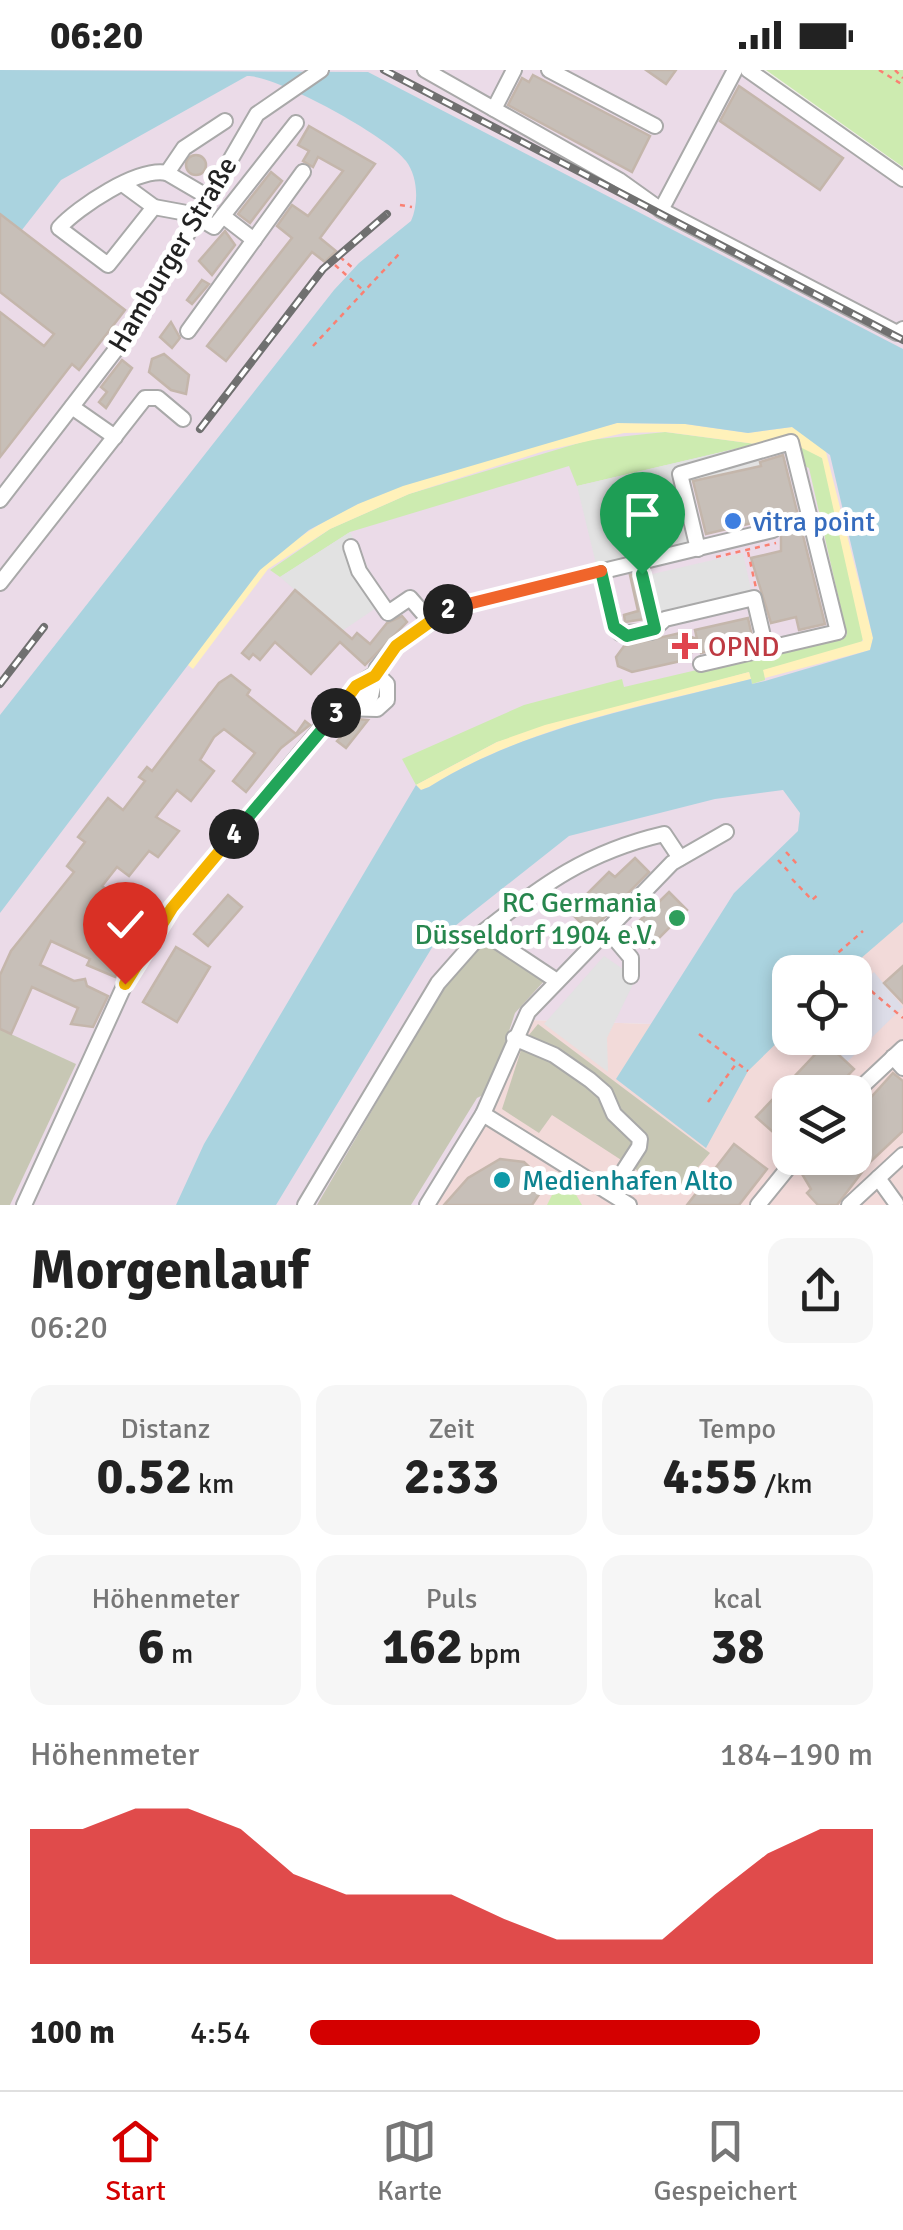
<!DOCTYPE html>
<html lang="de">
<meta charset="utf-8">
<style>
body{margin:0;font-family:Signika,sans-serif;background:#f6f6f6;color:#222;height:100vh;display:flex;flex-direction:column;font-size:38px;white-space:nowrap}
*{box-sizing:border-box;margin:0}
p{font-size:32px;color:#767676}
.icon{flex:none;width:55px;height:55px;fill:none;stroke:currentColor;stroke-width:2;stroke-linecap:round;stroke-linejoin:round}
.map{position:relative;height:1135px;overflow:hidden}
.side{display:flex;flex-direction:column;background:#fff;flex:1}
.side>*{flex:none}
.buttons{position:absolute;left:772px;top:885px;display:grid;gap:20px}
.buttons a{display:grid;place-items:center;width:100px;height:100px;border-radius:20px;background:#fff;box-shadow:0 5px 15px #0003;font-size:50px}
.pin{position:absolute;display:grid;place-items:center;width:85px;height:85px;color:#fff;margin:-102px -42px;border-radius:50% 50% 50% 0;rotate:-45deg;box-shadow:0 0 10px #0007}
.pin .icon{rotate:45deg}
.km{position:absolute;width:50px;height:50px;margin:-25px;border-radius:50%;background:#222;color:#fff;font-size:28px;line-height:50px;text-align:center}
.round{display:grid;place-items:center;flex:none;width:105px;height:105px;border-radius:20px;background:#f6f6f6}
.headline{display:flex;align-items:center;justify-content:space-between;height:170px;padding:0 30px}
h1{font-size:55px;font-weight:700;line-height:75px}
.stats{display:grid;grid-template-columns:repeat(3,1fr);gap:15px;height:170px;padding:10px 30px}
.stats div{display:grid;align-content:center;border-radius:20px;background:#f6f6f6;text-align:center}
.stats b{font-size:50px;font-weight:700}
.stats small{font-size:28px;font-weight:400}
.stats p{font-size:28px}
.chart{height:280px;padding:20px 30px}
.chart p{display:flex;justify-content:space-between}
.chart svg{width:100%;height:180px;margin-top:10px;fill:#d40000;opacity:.7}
ul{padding:0 30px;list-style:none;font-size:32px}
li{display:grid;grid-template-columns:160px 120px 1fr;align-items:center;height:75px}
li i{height:25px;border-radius:12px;background:#d40000}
.status{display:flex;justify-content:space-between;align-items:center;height:70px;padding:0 50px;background:#fff;direction:ltr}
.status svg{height:28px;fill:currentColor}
.dock{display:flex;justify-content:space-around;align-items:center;height:140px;border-top:2px solid #e0e0e0;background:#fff;font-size:28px;color:#767676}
.dock a{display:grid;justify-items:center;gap:5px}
.dock .active{color:#d40000}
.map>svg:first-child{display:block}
.commercial{fill:#f2dad9;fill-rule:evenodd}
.industrial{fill:#ebdbe8}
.construction{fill:#c7c7b4}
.grass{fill:#cdebb0}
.sand{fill:#fff1ba}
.parking{fill:#e2e2e2}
.plaza{fill:#dddde8}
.water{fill:#aad3df}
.building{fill:#c7bfb8;stroke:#c4b6ab;stroke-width:2.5}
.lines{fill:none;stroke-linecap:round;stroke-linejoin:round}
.minor-casing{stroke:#a9a9a9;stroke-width:18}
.path{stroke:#fa8072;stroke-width:2.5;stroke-dasharray:5 5;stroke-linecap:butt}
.minor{stroke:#fff;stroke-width:14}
.rail-casing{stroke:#707070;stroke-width:8}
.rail{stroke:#fff;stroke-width:4;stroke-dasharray:11;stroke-linecap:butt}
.split-1-casing{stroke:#fff;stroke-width:20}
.split-2-casing{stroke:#fff;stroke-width:20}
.split-3-casing{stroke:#fff;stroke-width:20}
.split-4-casing{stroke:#fff;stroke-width:20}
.split-5-casing{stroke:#fff;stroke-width:20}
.split-1{stroke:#22a559;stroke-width:12}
.split-2{stroke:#f0652b;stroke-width:12}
.split-3{stroke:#f5b400;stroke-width:12}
.split-4{stroke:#22a559;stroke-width:12}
.split-5{stroke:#f5b400;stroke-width:12}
.shop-dot{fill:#3f7fe0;stroke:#fff;stroke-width:4}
.health-dot{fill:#e0444e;stroke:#fff;stroke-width:4}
.leisure-dot{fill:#2e9e5b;stroke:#fff;stroke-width:4}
.culture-dot{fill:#0f9aa8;stroke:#fff;stroke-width:4}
.labels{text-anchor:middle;stroke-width:10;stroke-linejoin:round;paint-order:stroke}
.street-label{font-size:28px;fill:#222;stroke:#fff}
.shop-label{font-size:28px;fill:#366cbe;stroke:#fff;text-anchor:start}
.health-label{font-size:28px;fill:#be3a42;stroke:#fff;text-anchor:start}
.leisure-label{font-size:28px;fill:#27864d;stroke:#fff;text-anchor:end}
.culture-label{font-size:28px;fill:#0d838f;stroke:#fff;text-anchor:start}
</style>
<div class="status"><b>06:20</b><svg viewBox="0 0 49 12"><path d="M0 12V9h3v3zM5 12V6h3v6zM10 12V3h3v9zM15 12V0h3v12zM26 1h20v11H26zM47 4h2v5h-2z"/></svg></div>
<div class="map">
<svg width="903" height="1135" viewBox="0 0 903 1135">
<rect width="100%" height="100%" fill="#f2efe9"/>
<!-- commercial -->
<path class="commercial" d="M903,818V1135H425L530,950L682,955L790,920V968H855V902H810ZM790,1022H855V1088H790Z"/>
<!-- industrial -->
<path class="industrial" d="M0,0H763L903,100V659L682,955L529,950L425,1135H0Z"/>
<!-- construction -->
<g class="construction">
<path d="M486,867L546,909L515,943L489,1022L477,1028L411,1135H317L457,894Z"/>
<path d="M538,954L710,1083L675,1125L552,1045L539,1063L502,1039L524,971Z"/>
<path d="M0,959L76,994L10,1135H0Z"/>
</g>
<!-- grass -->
<g class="grass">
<path d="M766,0H903V97Z"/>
<path d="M665,362L756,374L577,416L569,396L350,462L280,507L270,500L330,459L409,424L589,370Z"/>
<path d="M795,373L824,389L864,567L860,575L764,600L765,610L752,614L749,602L497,672L416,715L402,689L524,635L622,609L624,617L847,565L809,398L800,394Z"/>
<path d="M562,1120L575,1123L582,1135H547L552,1125Z"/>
</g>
<!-- sand -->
<g class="sand">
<path d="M617,353L685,354L748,363L792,357L825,378L873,568L870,580L765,608L763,600L863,571L822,388L782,368L756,374L666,362L624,363L544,381L409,424L330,459L268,499L193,599L188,595C214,561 237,519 269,491C363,409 500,386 617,353Z"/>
<path d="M749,602L751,609C642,636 525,657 429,717L421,720L416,715L497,672L545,655Z"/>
</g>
<!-- parking -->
<g class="parking">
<path d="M756,374L761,396L687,413L701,473L597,498L577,416Z"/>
<path d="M350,462L385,532L342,561L280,507Z"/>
<path d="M743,483L752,524L654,547L644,506Z"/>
<path d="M604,886L636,908L607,968L608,1002L544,954Z"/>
</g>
<!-- plaza -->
<path class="plaza" d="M874,902L903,937L847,992L820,968H855V919Z"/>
<!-- water -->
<path class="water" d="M0,0L368,2L903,279V852L845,902H790V960L748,1001L706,1078L616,1009L734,823L798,761L800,743L783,720L715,729L569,766L436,871L276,1135H176L204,1074L416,715L421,720L429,717C525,657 642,637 751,609L752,614L765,611L870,580L873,568L830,385L792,357L748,363L685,354L617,353L403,416L358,434L309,460L260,500L0,843V645L334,220L359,193L411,151C419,133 418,107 406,91C389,67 276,5 247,6L61,110L0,188Z"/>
<!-- building -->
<g class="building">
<path d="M646,0H676L666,14Z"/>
<path d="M533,5L650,66L632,102L508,35L522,8L529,12Z"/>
<path d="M739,16L843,88L820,120L720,51Z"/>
<path d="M309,56L375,94L320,168L336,181L325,192L312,182L226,291L207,276L292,168L277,156L292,135L308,146L343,101L318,87L313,97L303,91L309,81L298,75Z"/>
<circle cx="196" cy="95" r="10"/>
<path d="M271,102L282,111L250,153L238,144Z"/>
<path d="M0,144L125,240L79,300L72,294L0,387V242L44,276L54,264L0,222Z"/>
<path d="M225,161L235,175L212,205L199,191Z"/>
<path d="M202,210L209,214L192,234L187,230Z"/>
<path d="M171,252L180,268L172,278L160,267Z"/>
<path d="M164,284L189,305L186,324L171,320L149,302L152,289Z"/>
<path d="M122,290L132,298L106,338L99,332L107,322L101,317Z"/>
<path d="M783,385L825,554L799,560L796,547L771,553L751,488L781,481V453L773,448L706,464L693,411L761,396L760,392Z"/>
<path d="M640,503L651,548L625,552L624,545L638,541L630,505Z"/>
<path d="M295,520L352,569L357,563L370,574L387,553L402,546L407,552L365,595L340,572L311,604L275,572L260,590L253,584L249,589L242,583Z"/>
<path d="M748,548L753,571L701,583L699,574L685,590L632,602L618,596L616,587L624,576L680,563L697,569L695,560Z"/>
<path d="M231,605L250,620L247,625L296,664L305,651L310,655L281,678L246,722L233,711L255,683L224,659L214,667L200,690L214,701L191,731L177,720L156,747L179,761L158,787L149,781L129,806L117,797L102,816L110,822L102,833L144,849L115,907L87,895L90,889L51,871L40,895L74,911L85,909L87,916L108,926L93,957L71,954L78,938L32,917L11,964L0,959V905L11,881L74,802L67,796L85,772L78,767L108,728L123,740L145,711L139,707L147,697L152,701L219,613Z"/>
<path d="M357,649L368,650L346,678L337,671Z"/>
<path d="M635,788L649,802L590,862L564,836L575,825L581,830L609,802L615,807Z"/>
<path d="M669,822L687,840L649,878L630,860Z"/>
<path d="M228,825L242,837L208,876L194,864Z"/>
<path d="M176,877L210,897L177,952L143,932Z"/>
<path d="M903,896V933L884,913Z"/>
<path d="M826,973L854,999L832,1022H790V1077L756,1047Z"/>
<path d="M893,1003L903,1011V1061L869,1093L837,1135H818L807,1123L811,1119L802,1104L819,1088H855V1045Z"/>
<path d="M734,1074L767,1099L739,1135H687Z"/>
<path d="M500,1089L524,1092L537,1104L540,1123L532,1135H444L468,1108Z"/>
</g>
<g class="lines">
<!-- minor casing -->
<g class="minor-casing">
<g id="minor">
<path d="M425,0L619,110L661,140L735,0"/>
<path d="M549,0L655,56"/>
<path d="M748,0L903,109"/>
<path d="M494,39L514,0"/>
<path d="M167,103C138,97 78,137 59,158L108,195L154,137L192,144L214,157L296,53"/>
<path d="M124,115L154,137"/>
<path d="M208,127L167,103L184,78L225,51"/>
<path d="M661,140L897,263L903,259"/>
<path d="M223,146L254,170"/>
<path d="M188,261L303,102"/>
<path d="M72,337L115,367"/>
<path d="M0,430L134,256L257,44L321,0"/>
<path d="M351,477L359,501L388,543L410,528L429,550"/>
<path d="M698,479L680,404L791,372L838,562L701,594"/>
<path d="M601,501L615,557L620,563L651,562L665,549L754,528L766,579"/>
<path d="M0,513L145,328H158L183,349"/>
<path d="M346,636L371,626L377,598L396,576L454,537L773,460"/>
<path d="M609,862L631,888V906"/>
<path d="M557,911L483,862C543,814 587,782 664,764L680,788"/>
<path d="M514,968L554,985L590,1010L605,1023L614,1044L640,1069L639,1077L610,1122"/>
<path d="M893,987L903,998"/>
<path d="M855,1023L903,978"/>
<path d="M483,1044L629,1135"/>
<path d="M878,1108L896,1133"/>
<path d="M24,1135L125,914L172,838L356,616L370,607L381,608L387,614V630L377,639L340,638"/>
<path d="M305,1135L438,913L483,862"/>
<path d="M427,1135L483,1044L528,942L672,793L726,762"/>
<path d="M758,1135L796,1088"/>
<path d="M849,1135L903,1085"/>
</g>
</g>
<!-- path -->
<g class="path">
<path d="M879,0L903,15"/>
<path d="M895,0L903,8"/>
<path d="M400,135L412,137"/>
<path d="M340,187L353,198"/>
<path d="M335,195L363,220"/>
<path d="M313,276L399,184"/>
<path d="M748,482L756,518"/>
<path d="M716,487L776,473"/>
<path d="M645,504L651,543"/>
<path d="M786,782L797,794"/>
<path d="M778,790L788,801"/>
<path d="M792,809L812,830L820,823"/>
<path d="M816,902L863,861"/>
<path d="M856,908L903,948"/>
<path d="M790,932L775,946L790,960"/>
<path d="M699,964L748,1001"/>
<path d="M798,968L800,969"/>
<path d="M795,1009L810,1022"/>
<path d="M708,1032L736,994"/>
</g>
<!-- minor -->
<use href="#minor" class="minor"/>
<!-- rail casing -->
<g class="rail-casing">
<g id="rail">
<path d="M384,0L903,270"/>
<path d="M200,359L323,199L387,144"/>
<path d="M0,614L44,557"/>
</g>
</g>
<!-- rail -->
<use href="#rail" class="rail"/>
</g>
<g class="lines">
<!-- split-1 casing -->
<g class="split-1-casing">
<path id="split-1" d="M601,501L614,557L627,566L655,559L642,504"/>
</g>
<!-- split-2 casing -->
<g class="split-2-casing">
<path id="split-2" d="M448,539L601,501"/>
</g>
<!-- split-3 casing -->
<g class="split-3-casing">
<path id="split-3" d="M336,643L356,616L375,606L396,576L448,539"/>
</g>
<!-- split-4 casing -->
<g class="split-4-casing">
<path id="split-4" d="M234,764L336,643"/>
</g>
<!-- split-5 casing -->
<g class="split-5-casing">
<path id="split-5" d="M125,914L172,838L234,764"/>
</g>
<!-- split-1 -->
<use href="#split-1" class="split-1"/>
<!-- split-2 -->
<use href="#split-2" class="split-2"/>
<!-- split-3 -->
<use href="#split-3" class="split-3"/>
<!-- split-4 -->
<use href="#split-4" class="split-4"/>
<!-- split-5 -->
<use href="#split-5" class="split-5"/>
</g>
<!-- markers -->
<circle class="shop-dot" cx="733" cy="451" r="10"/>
<path class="health-dot" d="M680 561h10v10h10v10h-10v10h-10v-10h-10v-10h10z"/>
<circle class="leisure-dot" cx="677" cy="848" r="10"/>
<circle class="culture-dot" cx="502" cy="1110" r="10"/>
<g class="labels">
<!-- street labels -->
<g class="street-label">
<text transform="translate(172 184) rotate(-59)" y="10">Hamburger Straße</text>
</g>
<!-- shop labels -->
<g class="shop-label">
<text x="753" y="461">vitra point</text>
</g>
<!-- health labels -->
<g class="health-label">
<text x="708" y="586">OPND</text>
</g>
<!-- leisure labels -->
<g class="leisure-label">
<text x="657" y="842">RC Germania<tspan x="657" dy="32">Düsseldorf 1904 e.V.</tspan></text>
</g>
<!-- culture labels -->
<g class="culture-label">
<text x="522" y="1120">Medienhafen Alto</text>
</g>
</g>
</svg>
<div class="buttons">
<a><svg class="icon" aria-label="locate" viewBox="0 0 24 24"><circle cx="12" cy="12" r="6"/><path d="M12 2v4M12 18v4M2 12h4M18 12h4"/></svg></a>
<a><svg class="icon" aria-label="layers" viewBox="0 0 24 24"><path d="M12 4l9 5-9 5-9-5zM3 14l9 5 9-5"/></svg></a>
</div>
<div class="pin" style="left:642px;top:504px;background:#1e9e55"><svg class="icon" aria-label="arrive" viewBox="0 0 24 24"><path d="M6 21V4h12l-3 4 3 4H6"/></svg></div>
<div class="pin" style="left:125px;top:914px;background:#d93025"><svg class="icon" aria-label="check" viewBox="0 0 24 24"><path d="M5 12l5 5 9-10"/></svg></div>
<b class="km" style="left:448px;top:539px">2</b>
<b class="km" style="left:336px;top:643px">3</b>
<b class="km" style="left:234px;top:764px">4</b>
</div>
<section class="side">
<div class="headline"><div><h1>Morgenlauf</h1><p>06:20</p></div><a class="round"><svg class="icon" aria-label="share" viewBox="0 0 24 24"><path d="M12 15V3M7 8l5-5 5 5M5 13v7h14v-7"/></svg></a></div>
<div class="stats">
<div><p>Distanz</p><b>0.52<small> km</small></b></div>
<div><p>Zeit</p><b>2:33</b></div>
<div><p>Tempo</p><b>4:55<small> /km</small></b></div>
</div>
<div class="stats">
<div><p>Höhenmeter</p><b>6<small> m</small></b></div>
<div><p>Puls</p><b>162<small> bpm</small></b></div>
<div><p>kcal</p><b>38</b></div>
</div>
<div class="chart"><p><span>Höhenmeter</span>184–190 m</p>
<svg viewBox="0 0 160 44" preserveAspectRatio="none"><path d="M0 44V11L10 11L20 6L30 6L40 11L50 22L60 27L70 27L80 27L90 33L100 38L110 38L120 38L130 27L140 17L150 11L160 11V44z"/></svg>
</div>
<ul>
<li><b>100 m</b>4:54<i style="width:80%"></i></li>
</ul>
</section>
<nav class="dock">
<a class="active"><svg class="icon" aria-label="home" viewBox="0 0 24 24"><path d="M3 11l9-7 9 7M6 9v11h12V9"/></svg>Start</a>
<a><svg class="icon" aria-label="map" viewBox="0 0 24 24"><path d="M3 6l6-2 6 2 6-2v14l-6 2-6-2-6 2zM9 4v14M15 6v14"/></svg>Karte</a>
<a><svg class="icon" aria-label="saved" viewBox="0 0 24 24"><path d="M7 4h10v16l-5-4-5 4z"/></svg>Gespeichert</a>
</nav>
